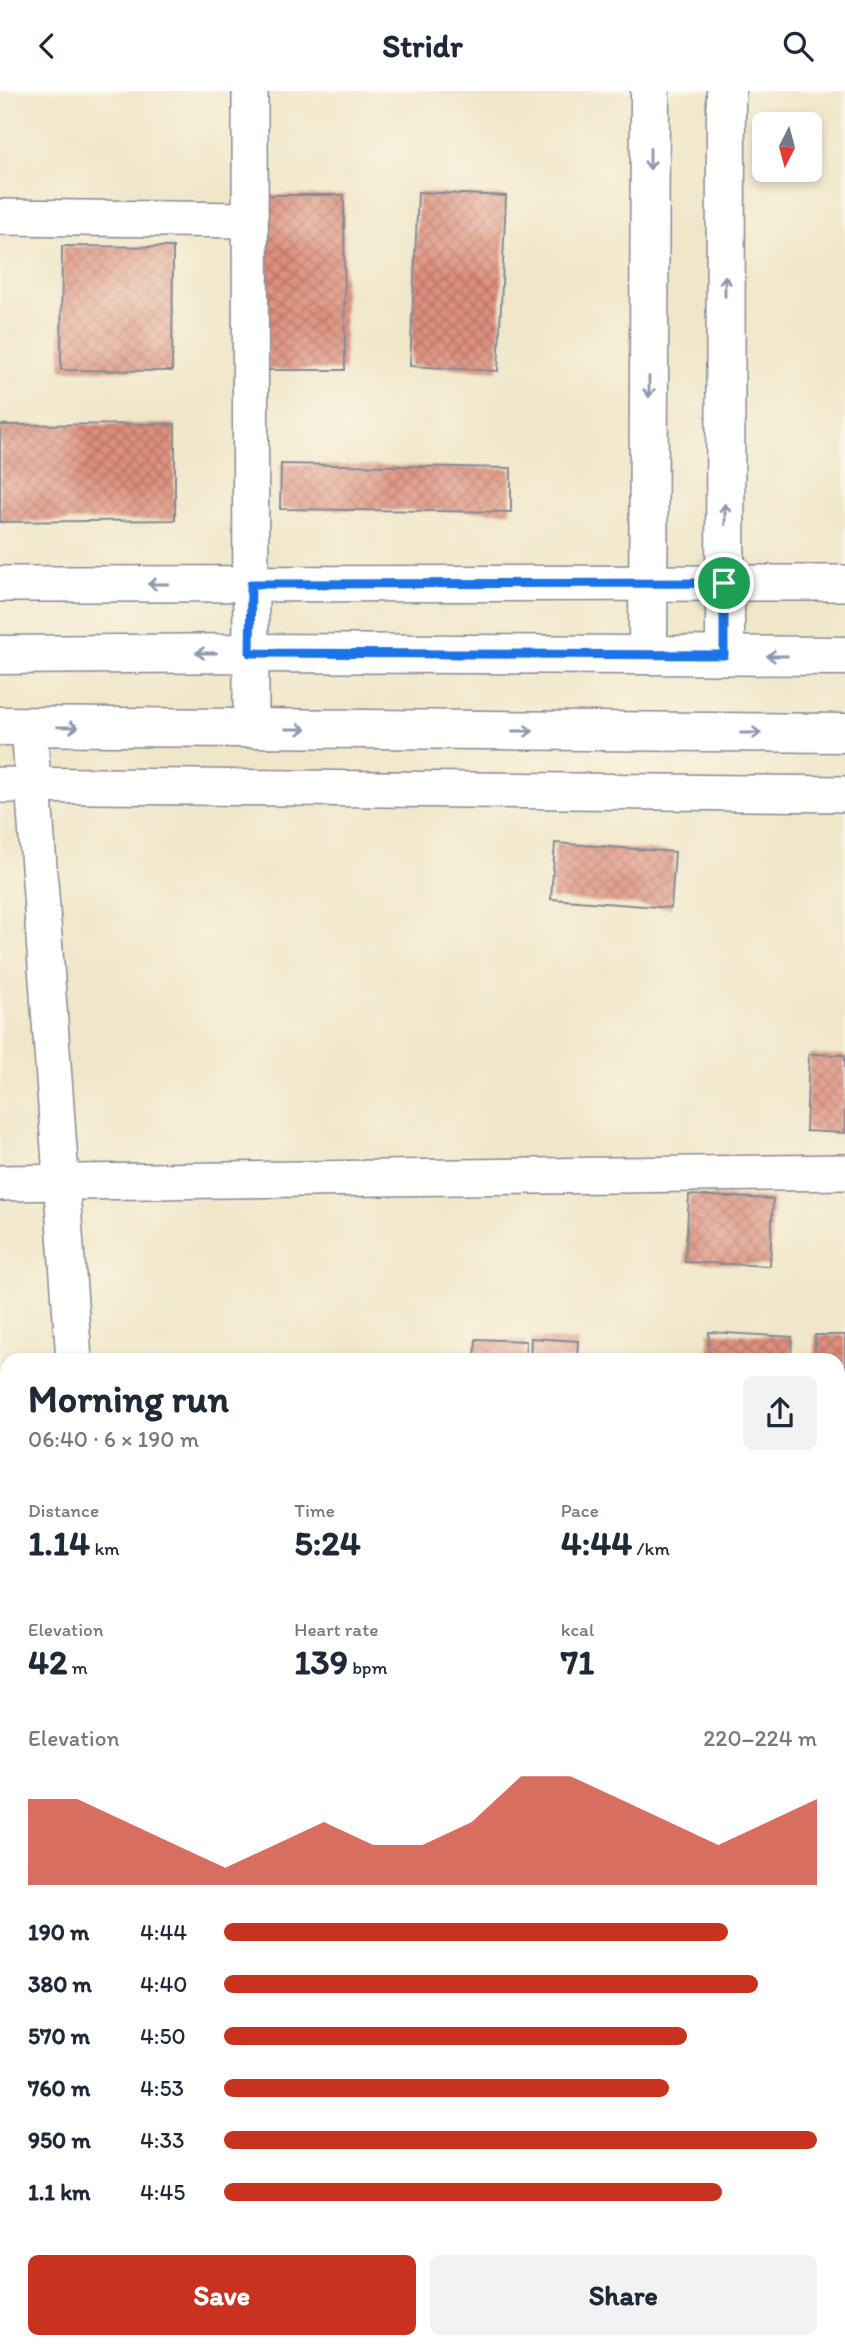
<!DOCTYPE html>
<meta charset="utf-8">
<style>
body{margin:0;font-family:Itim,sans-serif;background:#f2f2f3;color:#1f2937;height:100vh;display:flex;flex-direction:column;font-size:26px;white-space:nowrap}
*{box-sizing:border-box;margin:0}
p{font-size:23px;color:#747a83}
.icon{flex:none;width:38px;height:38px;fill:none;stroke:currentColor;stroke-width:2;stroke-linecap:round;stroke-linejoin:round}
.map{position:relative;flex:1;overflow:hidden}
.sheet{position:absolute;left:0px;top:1262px;width:845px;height:996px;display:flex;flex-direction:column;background:#fff;border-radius:21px 21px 0 0;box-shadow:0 4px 10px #0003}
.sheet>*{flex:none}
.needle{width:46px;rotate:186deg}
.tools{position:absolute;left:752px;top:21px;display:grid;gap:14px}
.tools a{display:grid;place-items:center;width:70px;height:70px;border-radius:10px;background:#fff;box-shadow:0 4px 10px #0003;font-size:35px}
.pin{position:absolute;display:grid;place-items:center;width:60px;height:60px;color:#fff;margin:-30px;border:4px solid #fff;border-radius:50%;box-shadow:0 2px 7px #0007}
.round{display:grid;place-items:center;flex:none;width:74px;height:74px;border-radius:10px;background:#f2f2f3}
.overview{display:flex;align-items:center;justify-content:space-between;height:119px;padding:0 28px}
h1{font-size:38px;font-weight:800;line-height:52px}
.metrics{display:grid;grid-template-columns:repeat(3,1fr);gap:10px;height:119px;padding:7px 28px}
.metrics div{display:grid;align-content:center}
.metrics b{font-size:35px;font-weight:800}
.metrics small{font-size:19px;font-weight:400}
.metrics p{font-size:19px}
.chart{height:196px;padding:14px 28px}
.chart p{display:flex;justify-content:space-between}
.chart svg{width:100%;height:126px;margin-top:7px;fill:#c8321e;opacity:.7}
.cta{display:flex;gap:14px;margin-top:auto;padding:14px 28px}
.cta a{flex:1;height:80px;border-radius:10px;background:#c8321e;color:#fff;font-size:28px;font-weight:800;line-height:80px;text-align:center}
.cta a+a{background:#f2f2f3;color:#1f2937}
ul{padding:0 28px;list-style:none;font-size:23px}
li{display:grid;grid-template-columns:112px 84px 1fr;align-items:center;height:52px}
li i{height:18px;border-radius:9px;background:#c8321e}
header{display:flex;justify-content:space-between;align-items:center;height:91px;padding:0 28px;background:#fff;font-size:32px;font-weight:800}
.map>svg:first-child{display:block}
.building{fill:url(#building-cross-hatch)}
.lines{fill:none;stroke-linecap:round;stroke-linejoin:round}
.street-casing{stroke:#868b94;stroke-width:38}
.secondary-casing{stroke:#868b94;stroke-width:41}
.primary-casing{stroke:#868b94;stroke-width:41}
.street{stroke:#fff;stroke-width:35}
.secondary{stroke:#fff;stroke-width:38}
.primary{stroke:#fff;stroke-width:38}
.oneway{stroke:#8d97ae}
.route-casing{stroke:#fff;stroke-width:14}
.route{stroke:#1a73e8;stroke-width:9}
</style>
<header><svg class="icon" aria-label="back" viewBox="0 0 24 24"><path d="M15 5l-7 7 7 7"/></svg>Stridr<svg class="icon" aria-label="search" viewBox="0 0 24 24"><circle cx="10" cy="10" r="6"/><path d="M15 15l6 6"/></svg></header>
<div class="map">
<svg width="845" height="2257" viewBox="0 0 845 2257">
<defs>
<pattern id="building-cross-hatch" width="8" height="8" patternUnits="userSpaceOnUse" patternTransform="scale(1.75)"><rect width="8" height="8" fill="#de8f7c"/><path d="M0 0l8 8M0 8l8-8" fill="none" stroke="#b37569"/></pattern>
</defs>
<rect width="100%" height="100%" fill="#fcf5e5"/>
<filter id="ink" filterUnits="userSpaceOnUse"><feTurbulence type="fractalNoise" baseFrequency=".0143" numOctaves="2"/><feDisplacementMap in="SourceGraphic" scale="14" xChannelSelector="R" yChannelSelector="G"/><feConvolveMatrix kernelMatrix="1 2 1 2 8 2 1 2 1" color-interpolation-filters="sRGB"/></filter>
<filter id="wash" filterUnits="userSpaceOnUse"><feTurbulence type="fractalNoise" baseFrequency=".00686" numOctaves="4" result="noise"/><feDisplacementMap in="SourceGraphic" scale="28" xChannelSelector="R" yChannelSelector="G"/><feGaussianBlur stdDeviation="1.57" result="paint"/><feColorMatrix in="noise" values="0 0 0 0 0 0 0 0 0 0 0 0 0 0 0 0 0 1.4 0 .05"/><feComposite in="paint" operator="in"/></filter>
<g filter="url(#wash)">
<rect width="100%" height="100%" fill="#f0e7ca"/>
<g id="blocks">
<!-- building -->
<g class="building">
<path d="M418,101L506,105L498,280L410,275Z"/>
<path d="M266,104H344L345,279H267Z"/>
<path d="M62,155L173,156L172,280L61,279Z"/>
<path d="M175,333V429L0,431V334Z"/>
<path d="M281,373L511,377V421L280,418Z"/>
<path d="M555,752L675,761L671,817L551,808Z"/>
<path d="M809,963L845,964V1042L806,1040Z"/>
<path d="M689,1104L773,1108L770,1175L685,1171Z"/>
<path d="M709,1241L792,1246L791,1269H708Z"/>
<path d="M815,1244H845V1344H838V1269H815Z"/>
<path d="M531,1247L578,1250L577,1269H530Z"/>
<path d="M476,1248L526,1250L525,1269H475Z"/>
<path d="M838,1570H845V1657L838,1658Z"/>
<path d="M0,2064H7V2250H51L52,2257H0Z"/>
<rect x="370" y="2250" width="179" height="7"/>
<path d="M588,2250H614L615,2257H589Z"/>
</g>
</g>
</g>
<g filter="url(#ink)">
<use href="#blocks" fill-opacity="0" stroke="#868b94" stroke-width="2"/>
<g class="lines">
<!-- street casing -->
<g class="street-casing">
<g id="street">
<path d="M250,0L251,638"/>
<path d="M0,126L250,129"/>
<path d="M0,493L845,492"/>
<path d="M29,635L74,1269"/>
<path d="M0,694L845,703"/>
<path d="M0,1092L845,1081"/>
<path d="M838,1426H845"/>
<path d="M0,1431H7"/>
<path d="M838,1727L845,1726"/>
<path d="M0,1763H7"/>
<path d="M838,1896H845"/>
<path d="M0,1976H7"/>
<path d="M143,2250V2257"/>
</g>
</g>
<!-- secondary casing -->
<g class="secondary-casing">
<g id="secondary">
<path d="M648,564L650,0"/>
<path d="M725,564L726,0"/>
</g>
</g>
<!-- primary casing -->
<g class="primary-casing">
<g id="primary">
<path d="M0,564L250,562L845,565"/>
<path d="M0,635L845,642"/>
</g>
</g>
<!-- street -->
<use href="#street" class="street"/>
<!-- secondary -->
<use href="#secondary" class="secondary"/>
<!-- primary -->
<use href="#primary" class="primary"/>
</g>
<!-- one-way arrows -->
<defs><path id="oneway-shaft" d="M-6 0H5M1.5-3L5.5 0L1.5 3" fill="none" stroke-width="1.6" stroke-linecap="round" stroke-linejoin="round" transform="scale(1.75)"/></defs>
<g class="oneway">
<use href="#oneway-shaft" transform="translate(650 68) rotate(90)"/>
<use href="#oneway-shaft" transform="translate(725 195) rotate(-90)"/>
<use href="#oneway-shaft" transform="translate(649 296) rotate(90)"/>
<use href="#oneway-shaft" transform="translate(725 423) rotate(-90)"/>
<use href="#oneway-shaft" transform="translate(158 493) rotate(-180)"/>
<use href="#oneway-shaft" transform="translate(206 562) rotate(180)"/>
<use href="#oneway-shaft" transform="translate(777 565) rotate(-180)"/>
<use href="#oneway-shaft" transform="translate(68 636) rotate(1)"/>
<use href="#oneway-shaft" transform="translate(296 638)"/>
<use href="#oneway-shaft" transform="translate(523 640)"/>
<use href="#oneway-shaft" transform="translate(751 642)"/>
</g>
</g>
<g class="lines" filter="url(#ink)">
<!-- route casing -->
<g class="route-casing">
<path id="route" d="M724,492V564L250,562L251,493Z"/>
</g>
<!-- route -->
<use href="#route" class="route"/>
</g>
</svg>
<div class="tools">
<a><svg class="needle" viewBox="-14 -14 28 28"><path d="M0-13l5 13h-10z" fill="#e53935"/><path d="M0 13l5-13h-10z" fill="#747a83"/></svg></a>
</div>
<div class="pin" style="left:724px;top:492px;background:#1e9e55"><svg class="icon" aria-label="arrive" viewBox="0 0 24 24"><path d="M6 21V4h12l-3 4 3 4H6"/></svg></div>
<section class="sheet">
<div class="overview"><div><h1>Morning run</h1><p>06:40 · 6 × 190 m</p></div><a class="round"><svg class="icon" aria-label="share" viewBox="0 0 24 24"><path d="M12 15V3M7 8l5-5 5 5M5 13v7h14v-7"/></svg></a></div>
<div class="metrics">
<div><p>Distance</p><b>1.14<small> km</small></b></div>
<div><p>Time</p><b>5:24</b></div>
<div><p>Pace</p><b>4:44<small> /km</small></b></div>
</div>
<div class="metrics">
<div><p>Elevation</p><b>42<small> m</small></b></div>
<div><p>Heart rate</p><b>139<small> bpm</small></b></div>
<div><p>kcal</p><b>71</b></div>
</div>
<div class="chart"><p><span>Elevation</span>220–224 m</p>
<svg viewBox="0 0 160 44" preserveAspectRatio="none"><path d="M0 44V14L10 14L20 22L30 30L40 38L50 30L60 22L70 30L80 30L90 22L100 6L110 6L120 14L130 22L140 30L150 22L160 14V44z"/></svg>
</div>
<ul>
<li><b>190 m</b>4:44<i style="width:85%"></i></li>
<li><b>380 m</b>4:40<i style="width:90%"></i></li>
<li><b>570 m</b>4:50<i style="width:78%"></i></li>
<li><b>760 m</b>4:53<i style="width:75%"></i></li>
<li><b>950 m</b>4:33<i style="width:100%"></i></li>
<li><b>1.1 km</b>4:45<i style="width:84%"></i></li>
</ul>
<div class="cta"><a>Save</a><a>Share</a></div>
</section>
</div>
